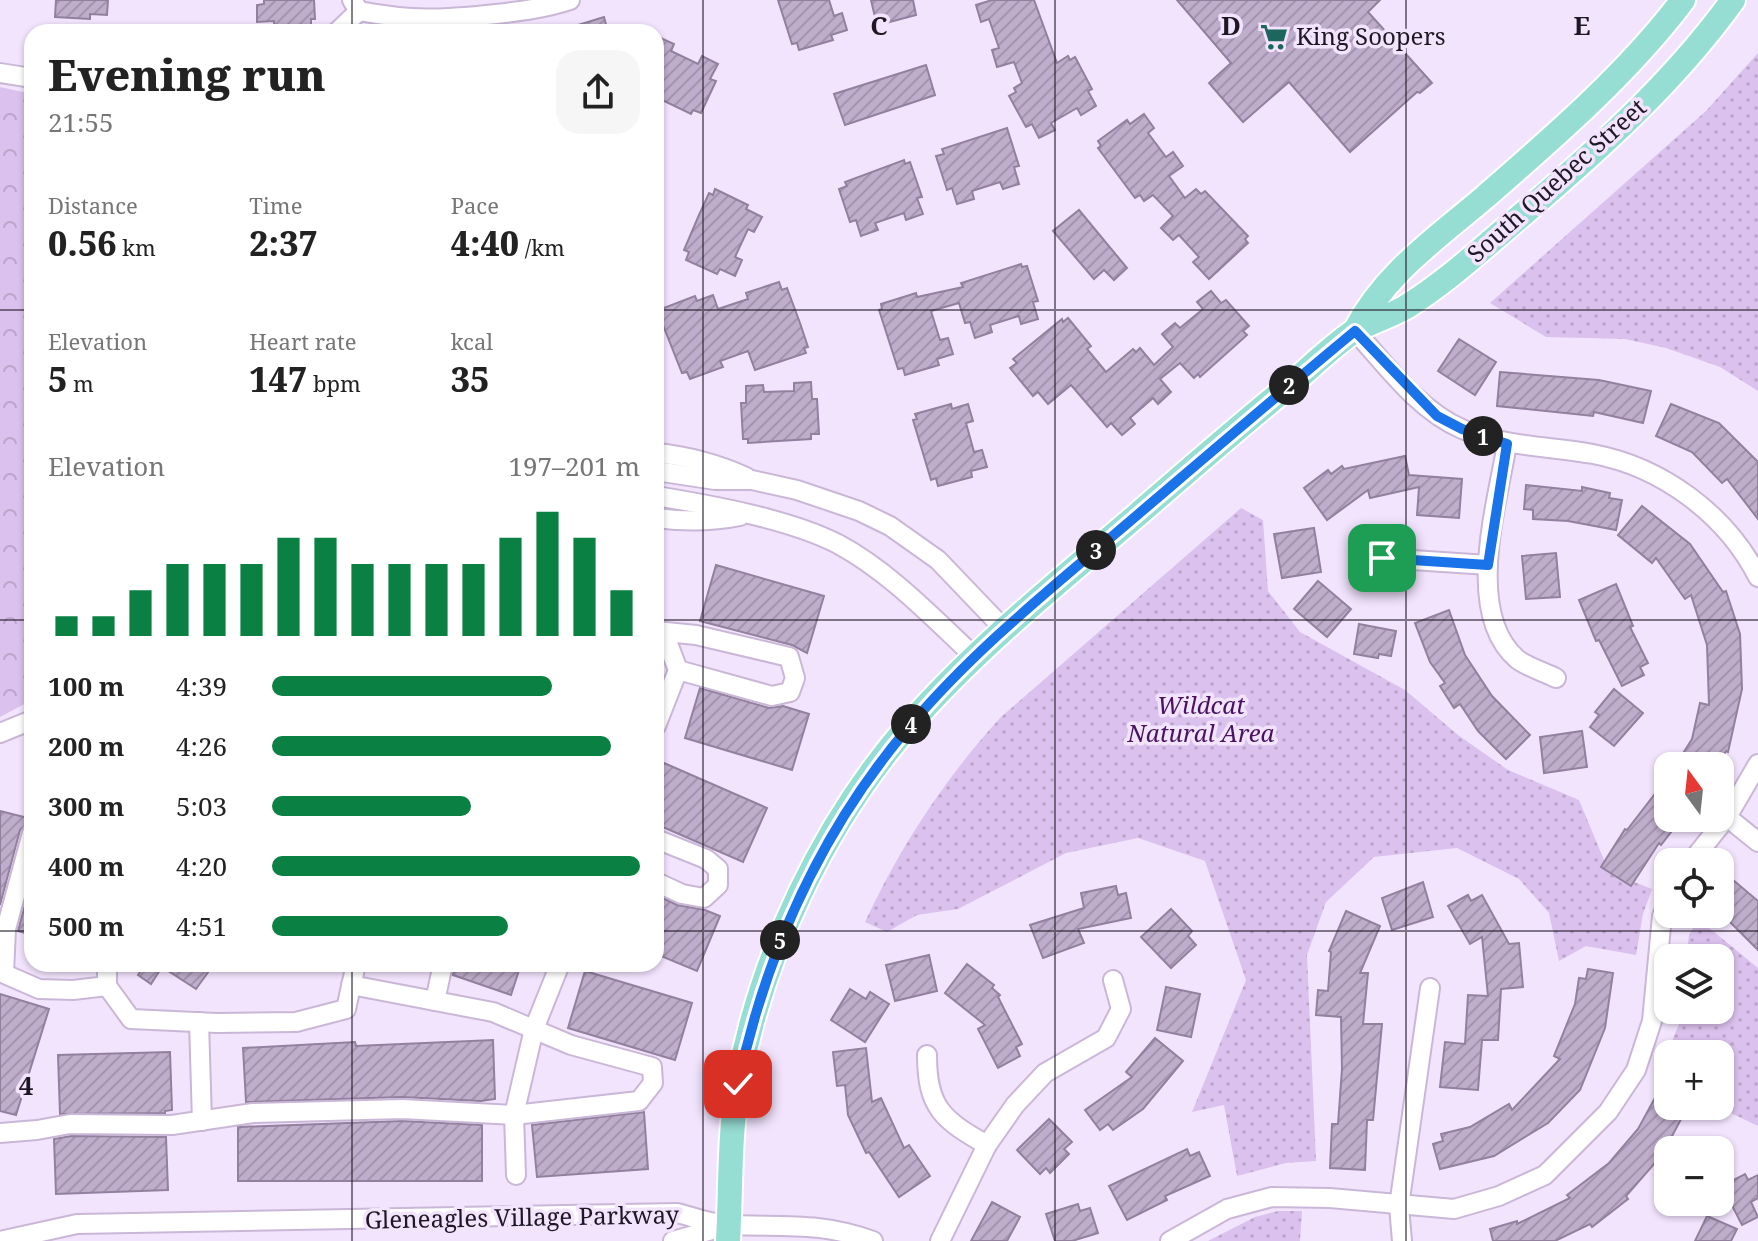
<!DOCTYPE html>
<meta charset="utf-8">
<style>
body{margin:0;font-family:"Noto Serif",serif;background:#f6f6f6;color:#222;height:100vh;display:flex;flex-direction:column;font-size:30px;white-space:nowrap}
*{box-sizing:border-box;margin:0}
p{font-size:26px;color:#767676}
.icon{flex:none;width:44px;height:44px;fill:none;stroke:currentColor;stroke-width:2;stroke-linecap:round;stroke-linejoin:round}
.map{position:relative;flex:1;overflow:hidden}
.sheet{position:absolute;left:24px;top:24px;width:640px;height:948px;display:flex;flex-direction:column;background:#fff;border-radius:24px;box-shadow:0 2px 6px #0004}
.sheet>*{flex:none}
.needle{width:52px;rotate:345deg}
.fabs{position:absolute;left:1654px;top:752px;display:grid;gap:16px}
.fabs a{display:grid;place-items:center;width:80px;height:80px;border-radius:16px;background:#fff;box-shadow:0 2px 6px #0004;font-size:40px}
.pin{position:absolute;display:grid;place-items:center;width:68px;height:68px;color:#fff;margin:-34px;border-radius:16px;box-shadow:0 4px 12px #0006}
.km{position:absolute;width:40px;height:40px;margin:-20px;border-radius:50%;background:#222;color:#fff;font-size:22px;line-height:40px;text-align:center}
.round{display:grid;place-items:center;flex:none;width:84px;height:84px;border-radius:24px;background:#f6f6f6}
.overview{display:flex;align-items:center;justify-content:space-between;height:136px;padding:0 24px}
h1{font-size:44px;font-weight:800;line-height:60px}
.stats{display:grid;grid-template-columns:repeat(3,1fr);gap:12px;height:136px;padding:8px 24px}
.stats div{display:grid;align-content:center}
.stats b{font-size:34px;font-weight:800}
.stats small{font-size:22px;font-weight:400}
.stats p{font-size:22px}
.chart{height:224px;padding:16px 24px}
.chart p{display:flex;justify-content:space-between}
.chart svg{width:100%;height:144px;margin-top:8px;stroke:#0b8043;stroke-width:6}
ul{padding:0 24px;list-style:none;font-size:26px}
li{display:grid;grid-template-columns:128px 96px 1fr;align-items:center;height:60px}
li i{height:20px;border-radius:10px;background:#0b8043}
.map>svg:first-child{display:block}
.grass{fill:url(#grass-dots)}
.park{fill:url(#park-crowns)}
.building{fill:url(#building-hatch);stroke:#92809e;stroke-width:2}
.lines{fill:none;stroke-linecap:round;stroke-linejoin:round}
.minor-casing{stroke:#cab7d7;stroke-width:22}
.major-casing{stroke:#fff;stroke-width:28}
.minor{stroke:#fff;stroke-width:18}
.major{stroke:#96ddd4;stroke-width:24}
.route-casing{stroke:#fff;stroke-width:16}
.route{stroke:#1a73e8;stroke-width:10}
.grid{fill:none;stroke:#1f1824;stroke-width:2;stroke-opacity:0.55}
.labels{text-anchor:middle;stroke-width:7;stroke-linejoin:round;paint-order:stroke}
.poi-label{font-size:24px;fill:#1f1824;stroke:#f3e4fe;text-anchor:start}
.street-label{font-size:24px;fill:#1f1824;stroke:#f3e4fe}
.park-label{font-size:24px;font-style:italic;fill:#481462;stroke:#f3e4fe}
.grid-label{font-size:26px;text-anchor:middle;font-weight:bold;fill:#1f1824;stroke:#f3e4fe;stroke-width:7;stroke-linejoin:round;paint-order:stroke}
</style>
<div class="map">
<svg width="1758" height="1241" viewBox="0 0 1758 1241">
<defs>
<pattern id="grass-dots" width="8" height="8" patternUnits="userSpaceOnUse" patternTransform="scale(2)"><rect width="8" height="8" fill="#dbc1ed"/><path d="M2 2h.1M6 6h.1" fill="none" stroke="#bca5cb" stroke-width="1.8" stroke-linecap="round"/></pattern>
<pattern id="park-crowns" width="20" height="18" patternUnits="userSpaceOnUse" patternTransform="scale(2)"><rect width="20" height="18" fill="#dbc1ed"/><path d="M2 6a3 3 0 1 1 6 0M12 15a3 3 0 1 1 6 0" fill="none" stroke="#bca5cb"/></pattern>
<pattern id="building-hatch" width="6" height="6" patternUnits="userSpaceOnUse" patternTransform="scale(2)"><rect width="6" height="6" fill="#bfadcc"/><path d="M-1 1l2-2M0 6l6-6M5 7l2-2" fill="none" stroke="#a494af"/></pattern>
</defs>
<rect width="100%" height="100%" fill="#f3e4fe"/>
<!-- grass -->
<g class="grass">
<path d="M1758,53V391L1720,367L1666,348L1625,339L1546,337L1490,303L1706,111Z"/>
<path d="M1241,508L1263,520L1268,591L1300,632L1405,690L1458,735L1508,770L1579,800L1609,872L1652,889L1643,914L1636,955L1586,946L1559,961L1549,913L1519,879L1457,848L1374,857L1326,902L1307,955L1316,1161L1286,1163L1237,1176L1224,1105L1192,1112L1246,980L1205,861L1138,838L1066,853L958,909L917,915L887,932L865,922C900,847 945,778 1001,717Z"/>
<path d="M1698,919L1758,968V1126L1716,1106H1720V1054H1668V1083L1657,1078L1679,1024L1680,1010H1720V958H1686L1689,935Z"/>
<path d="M1278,1211H1302L1300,1241H1208L1255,1217Z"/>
</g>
<!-- park -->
<path class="park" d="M0,87L32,94V700L0,717Z"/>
<!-- building -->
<g class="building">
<path d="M56,0H108L107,15L90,14V19L55,17Z"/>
<path d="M264,0H314L315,19H311V25L274,26V21L257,22V5L264,4Z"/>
<path d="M778,0H829L834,16L842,13L847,30L831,35L833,40L799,50L797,43L792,44Z"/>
<path d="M871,0H913L916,15L882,24L880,16L875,17Z"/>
<path d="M992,0H1034L1057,63L1068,56L1070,60L1075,57L1092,89L1088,91L1096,106L1081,115L1077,108L1051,123L1055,130L1039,138L1032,124L1026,127L1009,96L1016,92L1014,88L1022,83L1014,62L997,67L992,50L999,48L989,19L981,22L976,5Z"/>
<path d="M1177,0H1380L1368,12L1432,83L1420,93L1417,92L1350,152L1289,82L1243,122L1209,83L1231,63Z"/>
<path d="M604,17L608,32H565V29Z"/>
<path d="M656,36L674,44L671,51L698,64L702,56L718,64L710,79L716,81L701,113L693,110L691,114L656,97Z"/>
<path d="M926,65L935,95L845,125L834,94Z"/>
<path d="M1144,114L1154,128L1148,133L1166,157L1173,152L1183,166L1169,176L1185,198L1196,189L1201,194L1205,191L1248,236L1245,239L1248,243L1209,279L1193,262L1199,257L1179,235L1173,240L1161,228L1173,216L1153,195L1144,201L1140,195L1135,198L1098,148L1101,146L1098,141L1127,120L1130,124Z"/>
<path d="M1007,128L1019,166L1014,167L1019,184L1003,189L1000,182L972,191L974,199L957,204L952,188L947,190L936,156L944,154L942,149Z"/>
<path d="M904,160L905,164L910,162L922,197L917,198L923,214L906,220L904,213L875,223L878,230L861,236L856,220L850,222L839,189L847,186L845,182Z"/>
<path d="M715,189L748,205L746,209L762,217L754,232L748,229L735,257L742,260L735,276L720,269L717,274L686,260L689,252L684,250L699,215L709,193L713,195Z"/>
<path d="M1079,210L1127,268L1114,280L1104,270L1094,279L1053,231Z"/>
<path d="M1021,264L1022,267L1027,266L1038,301L1033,302L1038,319L1021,324L1019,316L990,325L992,332L975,338L970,322L965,323L959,303L931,311L940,340L948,338L953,354L937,359L939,365L905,375L903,368L898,369L879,310L882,309L881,304L916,293L917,297L963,287L961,283Z"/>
<path d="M779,282L782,290L787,288L800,323L808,347L804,348L806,353L755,370L748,351L720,361L723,367L690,379L687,372L682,373L659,315L663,314L661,309L695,296L697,301L713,295L718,309L748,299L746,293Z"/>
<path d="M1211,291L1221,303L1226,300L1249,326L1243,331L1247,335L1200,377L1198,374L1194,378L1180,363L1160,379L1171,392L1158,404L1153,398L1130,418L1135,424L1122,435L1111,423L1107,427L1071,385L1048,404L1038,392L1033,396L1010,368L1017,363L1013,359L1062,319L1063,322L1068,318L1091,346L1087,349L1106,372L1133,349L1136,352L1140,348L1154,365L1173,347L1162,334L1175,323L1180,328L1203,309L1197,302Z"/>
<path d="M1459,339L1496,362L1475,395L1438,371Z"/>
<path d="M1500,372L1599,380L1651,391L1643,423L1594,412L1593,416L1497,406Z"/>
<path d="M811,382L812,399H817L819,434H811V439L748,443V439H743L741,403H746V386L763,385L764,392L794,391V383Z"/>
<path d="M951,404L952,409L968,404L973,421L966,423L974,452L982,450L987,467L971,471L972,477L938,486L936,478L931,480L913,420L917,419L915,414Z"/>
<path d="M1671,404L1719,423L1758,462V519L1727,479L1722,483L1692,452L1656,436Z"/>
<path d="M1405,456L1409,475L1462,479L1459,518L1417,515L1419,487L1370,498L1368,490L1327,520L1304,488L1328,470L1331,474L1342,466L1344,469Z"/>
<path d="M1526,485L1582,491V487L1610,493L1609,498L1622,500L1616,530L1568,521L1533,519V510L1524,509Z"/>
<path d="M1642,506L1690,544L1723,592L1726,591L1740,634L1742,689L1728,752L1726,751L1717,766H1675L1692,739L1700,703L1709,705L1707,645L1691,595L1685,599L1656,558L1652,563L1618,535Z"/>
<path d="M1314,528L1321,572L1282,578L1274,534Z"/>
<path d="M1556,553L1560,597L1526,599L1522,556Z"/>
<path d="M716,565L824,596L807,653L792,645L700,621Z"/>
<path d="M1318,581L1351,609L1327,637L1294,609Z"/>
<path d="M1616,584L1633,626L1630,627L1648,663L1640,667L1644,675L1622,686L1599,640L1596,641L1579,600Z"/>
<path d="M1449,610L1465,655L1492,696L1530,735L1506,759L1478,731L1460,704L1454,708L1440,686L1445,683L1430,662L1415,623Z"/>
<path d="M1359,624L1396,631L1391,656L1379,654L1378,658L1354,654Z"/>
<path d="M700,688L769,708L783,706L809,714L792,770L685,738Z"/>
<path d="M1614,689L1643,713L1614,746L1590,727L1599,715L1595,712Z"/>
<path d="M1582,731L1587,767L1544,773L1540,737Z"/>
<path d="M664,763L767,808L743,862L656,824V782Z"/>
<path d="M1668,777V818H1682L1661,845L1659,843L1631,886L1601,867L1625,829L1627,830Z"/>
<path d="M0,811L32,819L20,830L0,905Z"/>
<path d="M1720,869L1758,901V950L1720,912Z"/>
<path d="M32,879V935L18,931Z"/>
<path d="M1423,882L1433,917L1392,930L1382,898Z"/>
<path d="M1116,886L1118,895L1126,893L1131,918L1078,929L1084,943L1043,958L1030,925L1084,908L1081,893Z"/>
<path d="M656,895L677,905L705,910L720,916L697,971L656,954L662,935L656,933Z"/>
<path d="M1468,895L1471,901L1482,895L1509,944L1519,943L1523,987L1501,989L1498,1040H1482L1478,1090L1440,1087L1445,1042L1465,1044L1468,995L1488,996L1482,937L1470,944L1448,906Z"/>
<path d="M1171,909L1192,931L1188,936L1196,945L1171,968L1141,937Z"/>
<path d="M1346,911L1380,926L1360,973H1368L1363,1024H1382L1373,1120H1367L1365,1170L1330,1168L1332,1124H1338L1342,1069L1341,1017L1316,1015L1318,990L1328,991L1331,952L1329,951Z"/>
<path d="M929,955L937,991L895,1001L886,965Z"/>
<path d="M145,964H214L196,989L162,967L151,984L138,975Z"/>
<path d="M455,964H521L511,995L453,975Z"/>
<path d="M967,964L994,985L992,988L1000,995L998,997L1022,1044L1016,1047L1020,1056L998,1068L978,1029L985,1025L945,993Z"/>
<path d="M1588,969L1613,973L1605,1028L1580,1090L1548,1123L1494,1156L1440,1169L1433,1144L1443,1141L1441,1134L1470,1127L1509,1104L1512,1110L1560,1059L1554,1056L1575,1004L1579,978L1586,979Z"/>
<path d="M585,971L692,1003L675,1060L568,1028Z"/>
<path d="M1166,987L1200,994L1191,1037L1157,1030Z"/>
<path d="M850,989L866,999L870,992L889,1004L865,1042L831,1020Z"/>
<path d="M0,994L49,1009L16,1115L0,1111Z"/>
<path d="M1155,1038L1183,1061L1143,1109L1113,1130L1108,1124L1100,1130L1085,1110L1132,1077L1126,1072Z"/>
<path d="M493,1040L495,1099L481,1101L402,1097L246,1102L243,1048L355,1042L356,1046Z"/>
<path d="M866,1048L872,1102L881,1098L904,1148L909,1145L930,1176L899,1197L869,1152L866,1153L848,1115L845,1085L837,1086L833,1052Z"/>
<path d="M170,1052L172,1110L165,1111V1113L60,1114L58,1055Z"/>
<path d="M1668,1074V1106H1688L1662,1155L1626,1196L1628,1199L1592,1227L1590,1224L1555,1241H1493L1490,1229L1517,1221V1224L1570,1198L1567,1195L1609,1163L1638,1129Z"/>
<path d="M644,1112L648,1169L537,1177L532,1125Z"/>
<path d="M1049,1119L1072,1142L1064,1149L1069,1154L1050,1173L1046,1168L1040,1174L1017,1150Z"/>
<path d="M402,1121L482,1125V1181H238V1127Z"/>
<path d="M71,1136L166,1137L168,1190L56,1194L54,1139Z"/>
<path d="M1187,1149L1190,1156L1199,1152L1210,1176L1165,1196L1167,1200L1127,1220L1109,1186Z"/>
<path d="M1745,1174L1748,1180L1758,1175V1198L1751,1202L1758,1217L1742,1225L1722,1186Z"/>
<path d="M992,1202L1020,1217L1007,1241H971Z"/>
<path d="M1078,1204L1080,1211L1090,1208L1098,1233L1072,1241H1055L1046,1214Z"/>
<path d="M1707,1216L1737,1229L1731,1241H1695Z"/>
</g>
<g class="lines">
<!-- minor casing -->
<g class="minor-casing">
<g id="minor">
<path d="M352,0L359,11C412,21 443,20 496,14C522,11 546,8 570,0"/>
<path d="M337,32L359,11"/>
<path d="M0,73L32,78"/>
<path d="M1355,331C1386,365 1418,410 1462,429C1504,447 1548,446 1593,454C1662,467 1726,514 1758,577"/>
<path d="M1507,444C1497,504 1464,613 1517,659C1527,667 1544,672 1556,678"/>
<path d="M656,453C688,456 717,464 746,477"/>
<path d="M656,471L715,480H752L797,490L859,511L890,526L938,560L1004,629"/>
<path d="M656,496C711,505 789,519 838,544C890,572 932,617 975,657"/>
<path d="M656,518C686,522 711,522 740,516"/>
<path d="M1382,558L1488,565"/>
<path d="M656,631L696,635L789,657L795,678L790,692L772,696L678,670"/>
<path d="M656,726L678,670L664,633"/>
<path d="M0,733L32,720"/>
<path d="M1727,817L1758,842"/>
<path d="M656,839L706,859L718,869V885L704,898L682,894L656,882"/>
<path d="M1691,862L1727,817L1758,764"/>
<path d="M107,964V986L131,1019L217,1023L296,1022L346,1009L356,964"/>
<path d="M0,972L39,989L73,990L107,986"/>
<path d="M4,973L6,929L32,833"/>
<path d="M435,1001L443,964"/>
<path d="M199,1022L202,1121"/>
<path d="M927,1055C927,1108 943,1120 987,1145"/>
<path d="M0,1133L37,1130L70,1124L172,1125L253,1113L402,1109L514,1115L639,1101L653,1083L652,1067L571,1045L493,1012L351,985"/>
<path d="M516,1175L514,1115L534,1029L560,964"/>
<path d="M0,1241L77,1224L677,1213C694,1217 714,1225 732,1225C784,1227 822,1222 873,1241"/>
<path d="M673,1241L726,1226"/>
<path d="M940,1241L987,1145L1015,1105L1045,1073L1106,1038L1121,1009L1113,980"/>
<path d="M1170,1241L1227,1209L1272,1197L1330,1198L1454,1209L1499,1196L1545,1175L1608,1112L1636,1070L1652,1021L1662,916L1668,903"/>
<path d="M1402,1241L1399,1206L1430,988"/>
</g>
</g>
<!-- major casing -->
<g class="major-casing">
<g id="major">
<path d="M1355,331C1385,273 1437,238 1485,197C1555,136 1627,74 1683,0"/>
<path d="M728,1241C731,1188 729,1135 738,1083C762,954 823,824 909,725C977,647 1058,583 1136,516C1187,472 1237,428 1289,386C1310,368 1330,348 1353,332C1369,322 1389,317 1406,307C1448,281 1485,246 1523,214C1600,148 1674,82 1733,0"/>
</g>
</g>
<!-- minor -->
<use href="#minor" class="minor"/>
<!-- major -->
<use href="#major" class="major"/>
</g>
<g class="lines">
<!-- route casing -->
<g class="route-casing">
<path id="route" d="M738,1084C766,953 821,831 908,728C969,655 1043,595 1115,534C1195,466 1274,398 1355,331L1437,416L1462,429L1507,444L1488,565L1382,558"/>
</g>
<!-- route -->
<use href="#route" class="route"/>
</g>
<!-- grid -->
<path class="grid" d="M352,0V32M703,0V1241M1055,0V1241M1406,0V1241M0,310H32M656,310H1758M0,620H32M656,620H1758M0,931H32M656,931H1758M352,964V1241"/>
<!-- icons -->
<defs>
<g id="supermarket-bare" transform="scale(2.16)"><path d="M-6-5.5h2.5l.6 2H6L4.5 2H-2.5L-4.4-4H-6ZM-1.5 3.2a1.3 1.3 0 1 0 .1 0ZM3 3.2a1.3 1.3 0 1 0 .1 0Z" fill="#1c665d" stroke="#f3e4fe" stroke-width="2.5" paint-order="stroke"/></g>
</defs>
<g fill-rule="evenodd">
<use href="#supermarket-bare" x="1274" y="37"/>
</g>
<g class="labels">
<!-- poi labels -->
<g class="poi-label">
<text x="1296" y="45">King Soopers</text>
</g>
<!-- street labels -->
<g class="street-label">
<text transform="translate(1557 181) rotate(-42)" y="8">South Quebec Street</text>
<text transform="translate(522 1218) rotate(-1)" y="8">Gleneagles Village Parkway</text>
</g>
<!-- park labels -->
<g class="park-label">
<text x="1201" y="714">Wildcat<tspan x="1201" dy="28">Natural Area</tspan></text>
</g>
</g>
<g class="grid-label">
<text x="879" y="35">C</text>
<text x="1231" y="35">D</text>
<text x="1582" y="35">E</text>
<text x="26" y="1095">4</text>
</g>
</svg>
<div class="fabs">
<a><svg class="needle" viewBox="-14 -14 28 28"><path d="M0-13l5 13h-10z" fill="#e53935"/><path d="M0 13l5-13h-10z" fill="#767676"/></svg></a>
<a><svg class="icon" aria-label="locate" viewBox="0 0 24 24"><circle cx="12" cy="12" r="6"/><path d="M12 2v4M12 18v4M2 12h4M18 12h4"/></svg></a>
<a><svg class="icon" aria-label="layers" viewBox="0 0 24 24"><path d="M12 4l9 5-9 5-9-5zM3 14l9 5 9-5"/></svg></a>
<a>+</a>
<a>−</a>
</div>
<div class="pin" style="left:1382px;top:558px;background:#1e9e55"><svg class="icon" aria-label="arrive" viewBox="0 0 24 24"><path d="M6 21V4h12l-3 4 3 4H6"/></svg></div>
<div class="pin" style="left:738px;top:1084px;background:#d93025"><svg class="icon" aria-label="check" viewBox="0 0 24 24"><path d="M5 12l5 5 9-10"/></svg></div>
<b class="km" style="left:1483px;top:436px">1</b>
<b class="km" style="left:1289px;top:385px">2</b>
<b class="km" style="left:1096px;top:550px">3</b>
<b class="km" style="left:911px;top:724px">4</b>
<b class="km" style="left:780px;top:940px">5</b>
<section class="sheet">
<div class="overview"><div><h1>Evening run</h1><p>21:55</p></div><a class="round"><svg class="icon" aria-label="share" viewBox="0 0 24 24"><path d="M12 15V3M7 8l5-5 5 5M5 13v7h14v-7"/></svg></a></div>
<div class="stats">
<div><p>Distance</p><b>0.56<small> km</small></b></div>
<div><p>Time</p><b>2:37</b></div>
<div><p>Pace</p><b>4:40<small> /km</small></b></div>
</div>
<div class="stats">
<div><p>Elevation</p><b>5<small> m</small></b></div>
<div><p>Heart rate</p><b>147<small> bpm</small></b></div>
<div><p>kcal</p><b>35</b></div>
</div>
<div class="chart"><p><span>Elevation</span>197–201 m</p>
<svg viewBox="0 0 160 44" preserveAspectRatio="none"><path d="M5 44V38M15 44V38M25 44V30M35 44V22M45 44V22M55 44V22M65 44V14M75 44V14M85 44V22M95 44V22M105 44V22M115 44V22M125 44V14M135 44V6M145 44V14M155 44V30"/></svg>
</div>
<ul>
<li><b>100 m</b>4:39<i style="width:76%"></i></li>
<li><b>200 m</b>4:26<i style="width:92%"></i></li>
<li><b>300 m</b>5:03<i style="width:54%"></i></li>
<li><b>400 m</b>4:20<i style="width:100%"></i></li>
<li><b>500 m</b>4:51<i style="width:64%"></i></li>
</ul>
</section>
</div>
